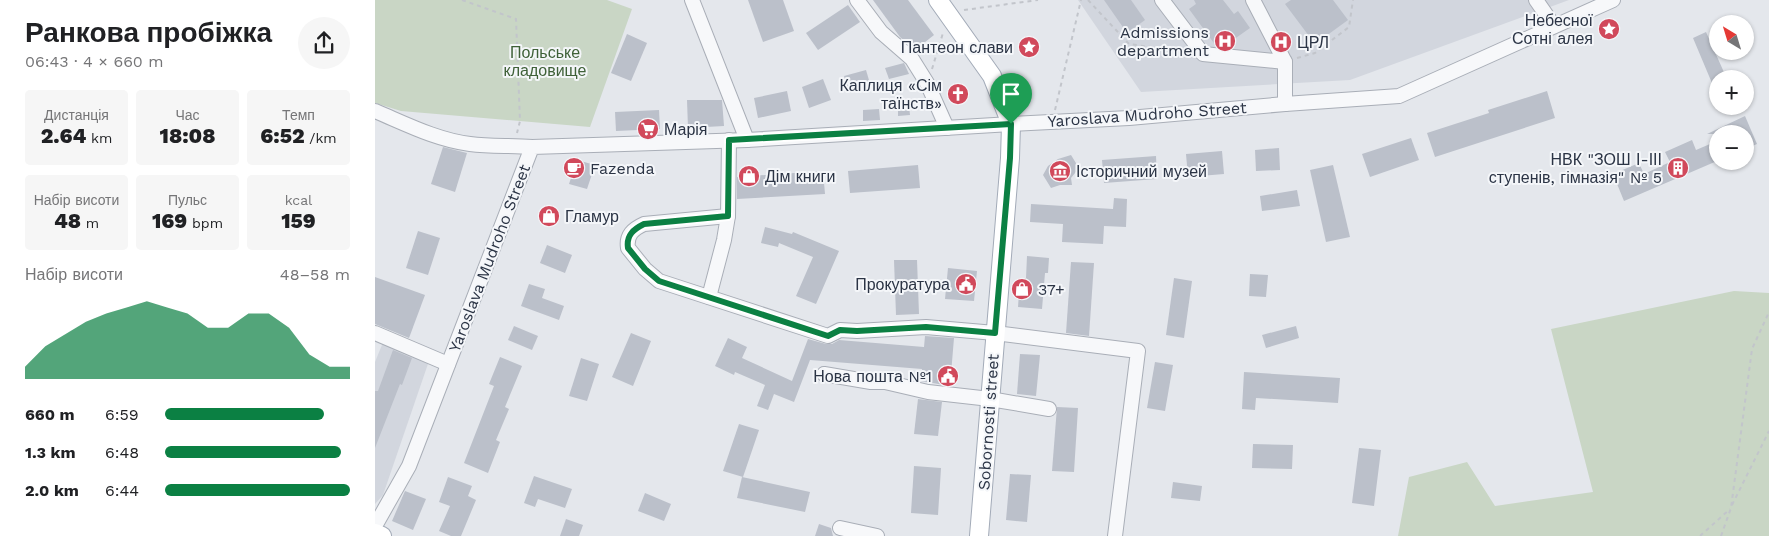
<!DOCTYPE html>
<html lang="uk">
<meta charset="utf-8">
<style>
body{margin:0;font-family:"Work Sans",sans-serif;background:#f6f6f6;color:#202124;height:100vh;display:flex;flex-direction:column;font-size:19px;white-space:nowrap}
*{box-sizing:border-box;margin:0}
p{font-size:16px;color:#757577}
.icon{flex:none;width:28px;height:28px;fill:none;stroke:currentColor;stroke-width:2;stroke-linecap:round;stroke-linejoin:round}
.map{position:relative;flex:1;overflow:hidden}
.details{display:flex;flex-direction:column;background:#fff;width:375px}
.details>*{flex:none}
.needle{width:32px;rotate:322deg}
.buttons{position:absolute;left:1334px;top:15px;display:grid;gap:10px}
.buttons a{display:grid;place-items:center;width:45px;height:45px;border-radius:50%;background:#fff;box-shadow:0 1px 4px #0004;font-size:25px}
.pin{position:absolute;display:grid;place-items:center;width:42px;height:42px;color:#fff;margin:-51px -21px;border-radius:50% 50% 50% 0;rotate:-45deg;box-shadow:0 0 5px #0007}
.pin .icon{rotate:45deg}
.round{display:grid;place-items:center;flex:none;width:52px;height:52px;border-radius:26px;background:#f6f6f6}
.summary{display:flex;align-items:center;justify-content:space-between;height:85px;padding:0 25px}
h1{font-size:28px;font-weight:800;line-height:38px}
.figures{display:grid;grid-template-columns:repeat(3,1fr);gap:8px;height:85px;padding:5px 25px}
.figures div{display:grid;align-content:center;border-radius:5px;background:#f6f6f6;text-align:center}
.figures b{font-size:21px;font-weight:800}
.figures small{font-size:14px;font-weight:400}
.figures p{font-size:14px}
.chart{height:140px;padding:10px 25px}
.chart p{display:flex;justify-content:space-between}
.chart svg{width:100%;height:90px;margin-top:5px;fill:#0b8043;opacity:.7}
ul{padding:0 25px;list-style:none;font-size:16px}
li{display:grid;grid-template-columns:80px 60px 1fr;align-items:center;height:38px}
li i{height:12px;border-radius:6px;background:#0b8043}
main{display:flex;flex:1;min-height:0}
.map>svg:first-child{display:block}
.built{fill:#d2d6de}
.green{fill:#c9d6c5}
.building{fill:#bbc0ca}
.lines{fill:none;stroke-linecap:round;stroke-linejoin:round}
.minor-casing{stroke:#a9aeb7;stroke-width:16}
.major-casing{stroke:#a3abb8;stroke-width:20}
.path{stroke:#c2c5cb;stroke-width:2;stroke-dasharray:4 4;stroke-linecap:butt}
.minor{stroke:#f7f8fa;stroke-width:14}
.major{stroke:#fff;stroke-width:18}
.route-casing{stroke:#fff;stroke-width:10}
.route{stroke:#0b8043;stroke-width:6}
.labels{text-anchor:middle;stroke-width:4;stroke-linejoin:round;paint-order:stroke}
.poi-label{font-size:16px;fill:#2b3445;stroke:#f4f6f9;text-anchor:end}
.park-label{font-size:16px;fill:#3f6138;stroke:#f4f6f9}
.street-label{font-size:16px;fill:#2b3445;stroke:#f4f6f9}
</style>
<main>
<section class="details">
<div class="summary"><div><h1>Ранкова пробіжка</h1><p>06:43 · 4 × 660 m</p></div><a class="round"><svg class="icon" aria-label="share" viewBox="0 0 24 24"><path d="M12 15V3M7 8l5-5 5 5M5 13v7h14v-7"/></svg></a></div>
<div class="figures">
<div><p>Дистанція</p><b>2.64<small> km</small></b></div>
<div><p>Час</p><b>18:08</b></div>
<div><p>Темп</p><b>6:52<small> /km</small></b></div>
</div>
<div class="figures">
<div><p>Набір висоти</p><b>48<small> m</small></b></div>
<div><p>Пульс</p><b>169<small> bpm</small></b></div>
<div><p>kcal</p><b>159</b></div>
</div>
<div class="chart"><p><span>Набір висоти</span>48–58 m</p>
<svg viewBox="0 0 160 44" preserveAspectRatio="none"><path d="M0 44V38L10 28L20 22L30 16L40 12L50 9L60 6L70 9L80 12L90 19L100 19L110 12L120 12L130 19L140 32L150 38L160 38V44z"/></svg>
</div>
<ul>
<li><b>660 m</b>6:59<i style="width:86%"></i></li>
<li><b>1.3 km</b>6:48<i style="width:95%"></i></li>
<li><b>2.0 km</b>6:44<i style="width:100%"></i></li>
</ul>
</section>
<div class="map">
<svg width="1394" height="536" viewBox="0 0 1394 536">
<rect width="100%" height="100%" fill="#e4e7ec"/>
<!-- built -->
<g class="built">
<path d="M703,0H1194L975,80L766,92Z"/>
<path d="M9,340L55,358L8,495L0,504V362Z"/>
</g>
<!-- green -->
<g class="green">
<path d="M0,0H232L257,9L215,127L26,111L0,103Z"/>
<path d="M1359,291L1394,293V536H1023L1034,477L1092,462L1120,506L1218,492L1176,329Z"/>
</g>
<!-- building -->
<g class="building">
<path d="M373,0H408L419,31L388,42Z"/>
<path d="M498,0H533L559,35L540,50L525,37Z"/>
<path d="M729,0H756L770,20L752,33Z"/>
<path d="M819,0H848L859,14L863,11L875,28L848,47L841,46L814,9L821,4Z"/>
<path d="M916,0H958L973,20L940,44L910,4Z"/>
<path d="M473,5L485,22L443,50L431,33Z"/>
<path d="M1331,32L1352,79H1342V95L1318,38Z"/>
<path d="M252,34L272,43L256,81L236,73Z"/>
<path d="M529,63L534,74L514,79L510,68Z"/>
<path d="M491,70L496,87L474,93L469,76Z"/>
<path d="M448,79L456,100L434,108L427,87Z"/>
<path d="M412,91L416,111L383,118L379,98Z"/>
<path d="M1172,91L1180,118L1060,157L1052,133L1114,113L1113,110Z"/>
<path d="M312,100H347L349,126L313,128Z"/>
<path d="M534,106L535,115L523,116V107Z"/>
<path d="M504,109L505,120L488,121V110Z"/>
<path d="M284,110L285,129L241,131L240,112Z"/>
<path d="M1370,116L1382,144L1370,149V134H1332Z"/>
<path d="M1036,138L1044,160L995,177L987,154Z"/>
<path d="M1317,140L1321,150L1342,141V161L1249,201L1238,174L1264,163L1269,174L1295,162L1290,152Z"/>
<path d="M68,147L92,153L80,192L56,184Z"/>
<path d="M904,148L905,170L881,171L880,150Z"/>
<path d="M847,151L849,174L813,177L811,154Z"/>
<path d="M696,155L704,168L696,178L697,185H685L676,188L668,175L673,166L683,159Z"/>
<path d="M781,156L782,179L729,183L727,160Z"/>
<path d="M202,160L220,165L212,189L194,184Z"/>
<path d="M543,165L545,188L475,193L473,171Z"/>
<path d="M958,165L975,237L951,242L935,170Z"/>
<path d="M448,171L450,194L362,199V177Z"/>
<path d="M922,190L925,206L887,211L885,196Z"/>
<path d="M739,198L752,199L751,227L729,226L728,244L687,242L688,224L655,222L656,204L738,209Z"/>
<path d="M390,227L417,234L418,232L464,251L441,304L421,296L438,257L404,243L403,247L386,243Z"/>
<path d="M43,231L65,238L53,275L31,268Z"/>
<path d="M172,245L197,255L190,273L165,263Z"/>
<path d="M652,256L674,258L673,273H670L667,309L643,307L645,278H651Z"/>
<path d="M519,260H542L544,314L521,315Z"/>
<path d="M696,262L719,263L714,336L691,333Z"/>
<path d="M573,268L602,271L599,301L570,299Z"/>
<path d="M875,274L893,275L891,297L874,296Z"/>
<path d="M0,277L50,295L34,338L0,324Z"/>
<path d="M799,278L817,281L809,338L791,335Z"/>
<path d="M154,284L170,289L167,298L189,306L184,320L146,306Z"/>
<path d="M139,326L163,336L157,350L133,340Z"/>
<path d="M921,326L924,338L891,348L887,335Z"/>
<path d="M256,333L276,341L258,386L237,377Z"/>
<path d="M550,336L579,338L575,386L546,381L547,369L435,360L419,402L399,394L393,410L382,406L390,385L360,372L359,375L340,366L353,338L372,347L367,358L417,381L433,339L451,344H457L464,340L549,347Z"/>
<path d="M18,350L37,358L27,385L25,384L0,448V391H3Z"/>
<path d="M645,354L665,355L661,396L642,394Z"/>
<path d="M125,357L147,366L130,407L134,409L121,440L125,442L113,473L89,463L119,386L114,384Z"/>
<path d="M206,358L224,364L212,401L194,396Z"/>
<path d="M780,362L798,365L790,411L772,408Z"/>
<path d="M869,372L965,378L963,403L881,398L880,410L867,409Z"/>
<path d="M543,399L567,402L563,436L539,434Z"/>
<path d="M682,407L703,408L699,472L677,471Z"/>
<path d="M364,424L384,430L368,477L348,471Z"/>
<path d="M878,444L918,445L917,469L877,468Z"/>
<path d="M984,448L1006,450L999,506L977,503Z"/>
<path d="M539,466L566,468L563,515L536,513Z"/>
<path d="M635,474L656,475L652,522L631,520Z"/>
<path d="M159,476L197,489L190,508L163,499L160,507L149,503Z"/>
<path d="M73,477L97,486L93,496L101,500L86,536H76L64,531L75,506L64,502Z"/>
<path d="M367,477L435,492L430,512L362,498Z"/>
<path d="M798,482L827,486L825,501L796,498Z"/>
<path d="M30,491L51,499L38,530L17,521Z"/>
<path d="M270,493L296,504L289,521L263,511Z"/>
<path d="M191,519L208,525L204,536H185Z"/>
<path d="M444,524L456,528L458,536H440Z"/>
</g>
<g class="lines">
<!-- minor casing -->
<g class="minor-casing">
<g id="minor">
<path d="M317,0L372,140"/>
<path d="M482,0L506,32L537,59L552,83L572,128"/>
<path d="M787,0L828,54L910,62L878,0"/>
<path d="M1161,0L1179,26"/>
<path d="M910,104V62"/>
<path d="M0,111C31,124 62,140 95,144C116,147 137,145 157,147"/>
<path d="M354,140L353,216L269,224C258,229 251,235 253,248L270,269L284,281L453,336L465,330L482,331L551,327L620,333L763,351L740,536"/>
<path d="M334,297L349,240L353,216"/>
<path d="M0,333L73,364"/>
<path d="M449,374L496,382H510L553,392L615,399L674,409"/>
<path d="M0,526L34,466L157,147L372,140L636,124L754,118L910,104L1024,96L1238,0"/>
<path d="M465,528L502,536"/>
</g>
</g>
<!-- major casing -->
<g class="major-casing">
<g id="major">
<path d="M563,0L617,76L636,124L635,158L604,536"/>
<path d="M0,533L7,536"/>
</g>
</g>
<!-- path -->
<g class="path">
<path d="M87,0L141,19L145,121L142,133"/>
<path d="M713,0L754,44L811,52"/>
<path d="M589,10L663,0"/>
<path d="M922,58L940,53L974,27L978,0"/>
<path d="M557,69L568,33"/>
<path d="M680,110L706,0"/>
<path d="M1357,505L1394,431"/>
<path d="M1325,536L1355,509"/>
<path d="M1346,536L1356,508L1377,349L1394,312"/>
</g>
<!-- minor -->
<use href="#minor" class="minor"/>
<!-- major -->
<use href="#major" class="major"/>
</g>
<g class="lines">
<!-- route casing -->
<g class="route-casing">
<path id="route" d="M636,124L635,158L620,333L551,327L482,331L465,330L453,336L284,281L270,269L253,248C251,235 259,229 269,224L353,216L354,140Z"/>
</g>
<!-- route -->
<use href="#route" class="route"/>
</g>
<!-- icons -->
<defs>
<g id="sight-disc" transform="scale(1.125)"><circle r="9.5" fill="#d1495b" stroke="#f4f6f9"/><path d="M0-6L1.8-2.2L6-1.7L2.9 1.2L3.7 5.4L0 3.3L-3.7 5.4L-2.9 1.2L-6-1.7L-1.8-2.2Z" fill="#fff"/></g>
<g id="hospital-disc" transform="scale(1.125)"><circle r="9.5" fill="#d1495b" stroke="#f4f6f9"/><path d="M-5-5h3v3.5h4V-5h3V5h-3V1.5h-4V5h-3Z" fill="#fff"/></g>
<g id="church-disc" transform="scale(1.125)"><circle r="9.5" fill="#d1495b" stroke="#f4f6f9"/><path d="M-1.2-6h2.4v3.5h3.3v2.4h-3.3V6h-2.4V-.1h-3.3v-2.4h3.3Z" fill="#fff"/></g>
<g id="supermarket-disc" transform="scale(1.125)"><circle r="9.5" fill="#d1495b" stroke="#f4f6f9"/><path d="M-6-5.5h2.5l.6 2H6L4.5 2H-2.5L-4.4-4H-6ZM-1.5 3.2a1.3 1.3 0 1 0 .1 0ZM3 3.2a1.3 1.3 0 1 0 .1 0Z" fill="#fff"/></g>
<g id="cafe-disc" transform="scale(1.125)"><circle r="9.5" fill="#d1495b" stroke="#f4f6f9"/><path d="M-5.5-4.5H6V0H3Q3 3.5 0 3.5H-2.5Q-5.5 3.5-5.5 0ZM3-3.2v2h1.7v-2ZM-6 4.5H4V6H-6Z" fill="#fff"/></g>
<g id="building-disc" transform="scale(1.125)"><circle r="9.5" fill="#d1495b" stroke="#f4f6f9"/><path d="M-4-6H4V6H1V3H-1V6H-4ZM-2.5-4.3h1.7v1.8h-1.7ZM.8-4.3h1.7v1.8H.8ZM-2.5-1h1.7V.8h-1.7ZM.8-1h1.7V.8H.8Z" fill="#fff"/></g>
<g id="museum-disc" transform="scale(1.125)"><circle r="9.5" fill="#d1495b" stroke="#f4f6f9"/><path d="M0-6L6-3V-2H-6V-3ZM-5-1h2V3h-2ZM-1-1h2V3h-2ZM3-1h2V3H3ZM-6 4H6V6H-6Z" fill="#fff"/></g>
<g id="shop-disc" transform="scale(1.125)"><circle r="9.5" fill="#d1495b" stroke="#f4f6f9"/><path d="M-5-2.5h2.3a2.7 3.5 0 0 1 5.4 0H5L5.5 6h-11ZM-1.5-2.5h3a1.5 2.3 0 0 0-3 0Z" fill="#fff"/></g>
<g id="civic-disc" transform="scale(1.125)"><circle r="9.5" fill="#d1495b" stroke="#f4f6f9"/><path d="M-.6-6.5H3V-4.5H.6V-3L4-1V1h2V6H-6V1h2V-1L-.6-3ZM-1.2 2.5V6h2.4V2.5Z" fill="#fff"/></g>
</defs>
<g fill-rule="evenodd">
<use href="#sight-disc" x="1234" y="29"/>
<use href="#hospital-disc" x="850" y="41"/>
<use href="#hospital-disc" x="906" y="42"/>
<use href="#sight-disc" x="654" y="47"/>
<use href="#church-disc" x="583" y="94"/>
<use href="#supermarket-disc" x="273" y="129"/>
<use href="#cafe-disc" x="199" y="168"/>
<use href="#building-disc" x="1303" y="168"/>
<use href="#museum-disc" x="685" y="171"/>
<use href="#shop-disc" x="374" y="176"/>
<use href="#shop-disc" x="174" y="216"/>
<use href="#civic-disc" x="591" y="284"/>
<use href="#shop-disc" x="647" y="289"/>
<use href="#civic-disc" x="573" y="376"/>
</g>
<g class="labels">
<!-- poi labels -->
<g class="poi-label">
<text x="1218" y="26">Небесної<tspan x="1218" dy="18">Сотні алея</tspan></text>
<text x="834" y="38">Admissions<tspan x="834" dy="18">department</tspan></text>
<text x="922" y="48" text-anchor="start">ЦРЛ</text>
<text x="638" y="53">Пантеон слави</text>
<text x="567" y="91">Каплиця «Сім<tspan x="567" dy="18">таїнств»</tspan></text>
<text x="289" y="135" text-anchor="start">Марія</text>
<text x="1287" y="165">НВК "ЗОШ І-ІІІ<tspan x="1287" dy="18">ступенів, гімназія" № 5</tspan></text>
<text x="215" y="174" text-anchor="start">Fazenda</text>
<text x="701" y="177" text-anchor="start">Історичний музей</text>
<text x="390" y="182" text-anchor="start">Дім книги</text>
<text x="190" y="222" text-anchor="start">Гламур</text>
<text x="575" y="290">Прокуратура</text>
<text x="663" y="295" text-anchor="start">37+</text>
<text x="557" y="382">Нова пошта №1</text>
</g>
<!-- park labels -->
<g class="park-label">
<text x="170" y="58">Польське<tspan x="170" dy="18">кладовище</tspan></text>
</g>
<!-- street labels -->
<g class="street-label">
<text transform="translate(772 114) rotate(-4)" y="6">Yaroslava Mudroho Street</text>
<text transform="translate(114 258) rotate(-69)" y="6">Yaroslava Mudroho Street</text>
<text transform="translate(613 422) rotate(-86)" y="6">Sobornosti street</text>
</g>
</g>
</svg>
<div class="buttons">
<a><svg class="needle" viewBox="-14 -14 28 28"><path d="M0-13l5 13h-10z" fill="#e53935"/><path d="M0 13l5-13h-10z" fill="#757577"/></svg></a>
<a>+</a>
<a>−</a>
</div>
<div class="pin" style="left:636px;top:124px;background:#1e9e55"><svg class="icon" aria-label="arrive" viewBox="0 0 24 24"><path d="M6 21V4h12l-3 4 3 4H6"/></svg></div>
</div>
</main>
